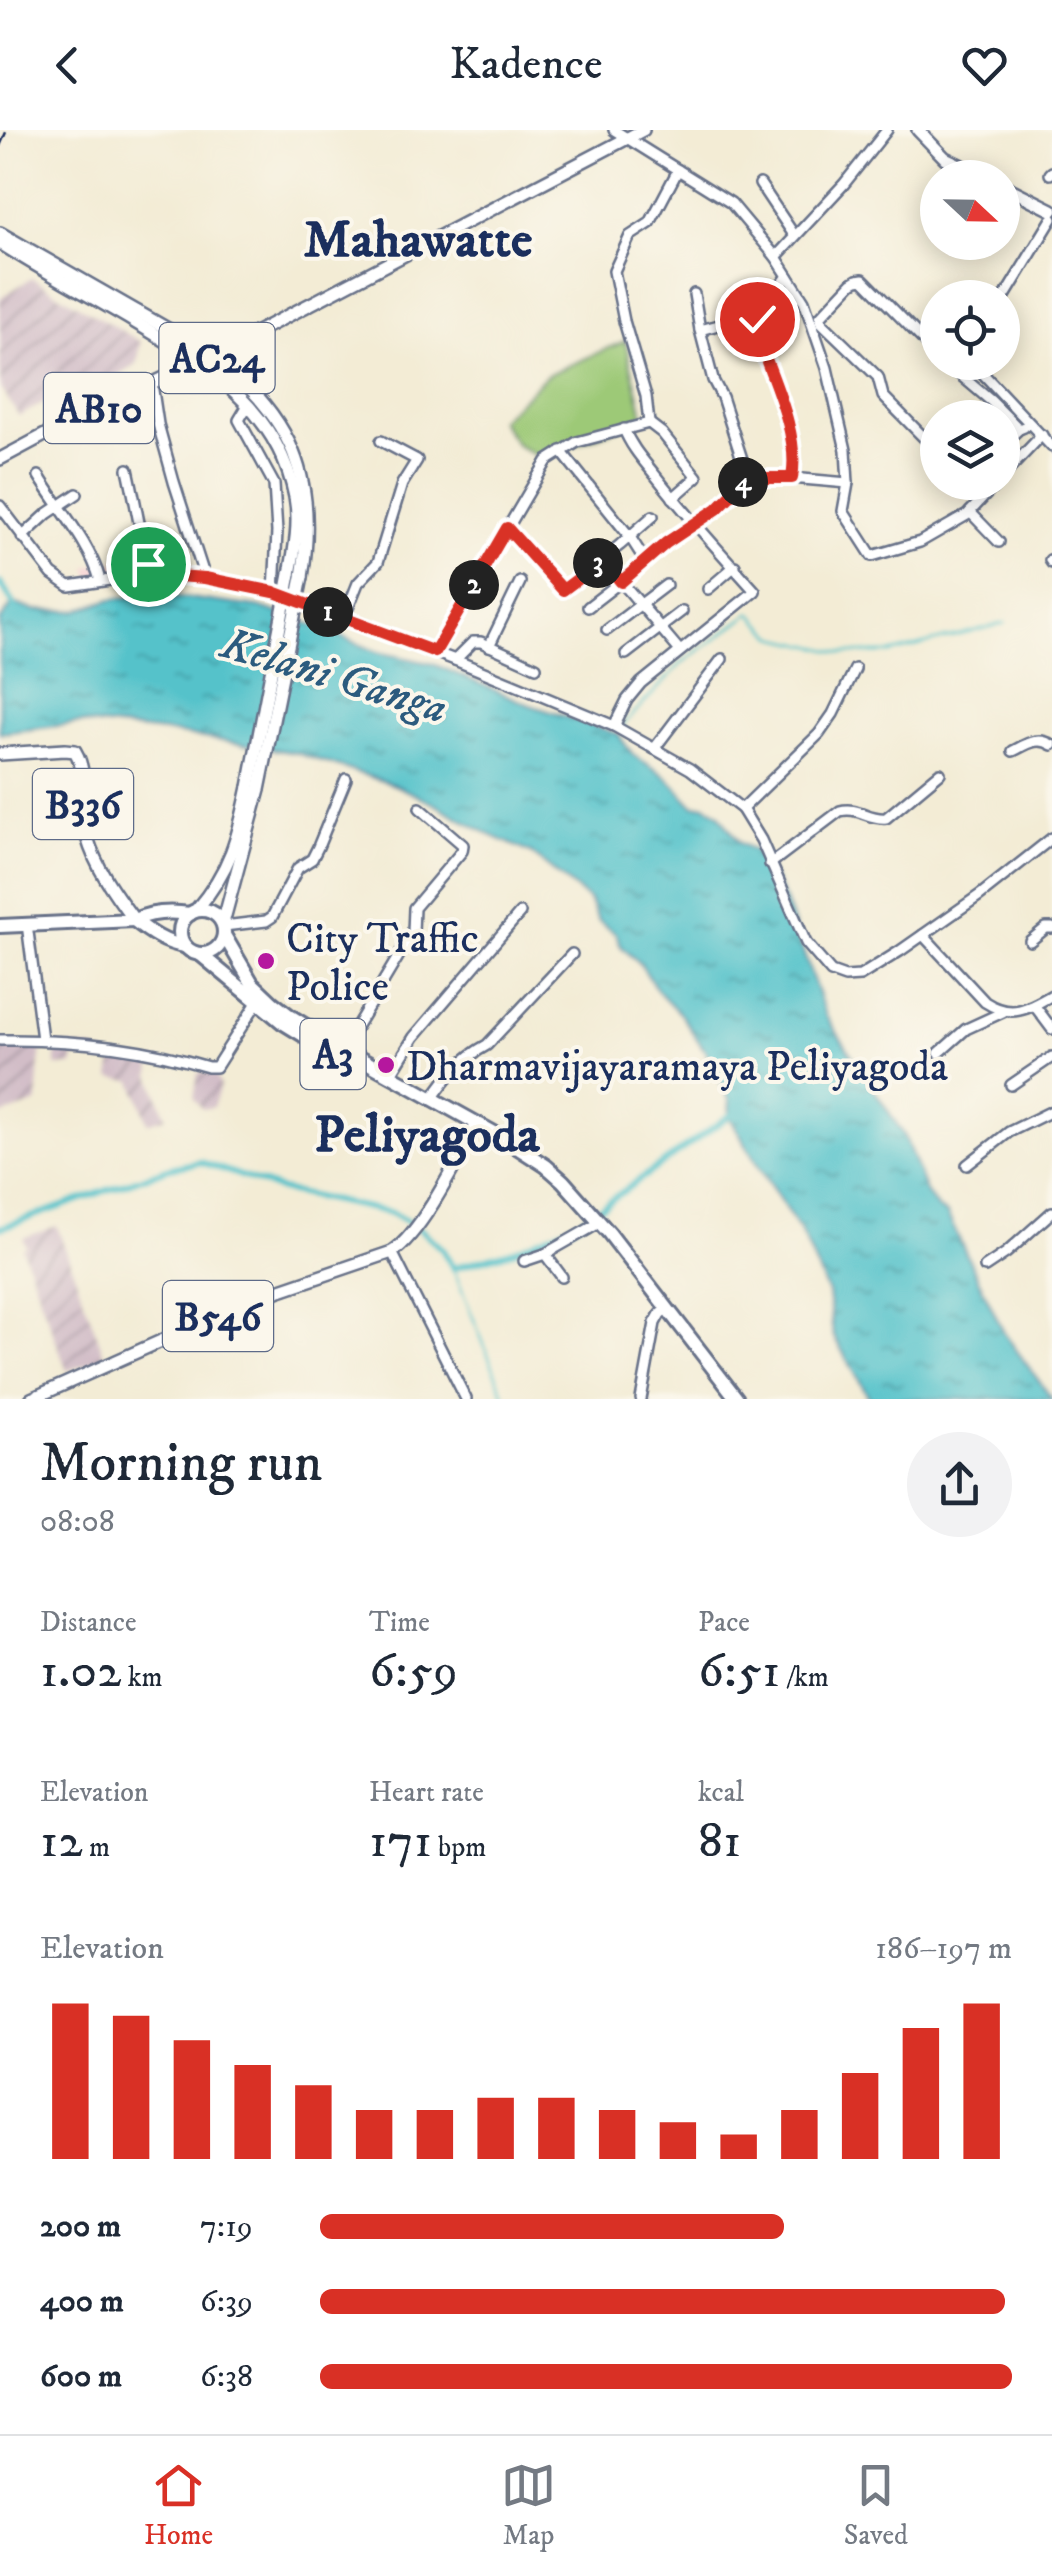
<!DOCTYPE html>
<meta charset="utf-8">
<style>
body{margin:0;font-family:"IM FELL DW Pica",serif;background:#f2f2f3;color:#1f2937;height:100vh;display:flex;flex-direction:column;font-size:38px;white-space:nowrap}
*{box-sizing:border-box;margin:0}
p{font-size:32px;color:#747a83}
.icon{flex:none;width:55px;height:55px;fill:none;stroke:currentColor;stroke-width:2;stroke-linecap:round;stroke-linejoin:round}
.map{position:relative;height:1269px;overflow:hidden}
.panel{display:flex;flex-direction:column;background:#fff;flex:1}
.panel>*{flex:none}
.needle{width:65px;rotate:112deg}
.buttons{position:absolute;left:920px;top:30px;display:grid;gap:20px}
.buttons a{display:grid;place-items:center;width:100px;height:100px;border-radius:50%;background:#fff;box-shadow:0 5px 25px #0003;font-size:50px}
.pin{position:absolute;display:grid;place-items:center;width:85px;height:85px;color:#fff;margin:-42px;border:5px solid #fff;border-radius:50%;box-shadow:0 2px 10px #0007}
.km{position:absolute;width:50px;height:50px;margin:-25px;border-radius:50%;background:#222;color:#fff;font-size:28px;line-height:50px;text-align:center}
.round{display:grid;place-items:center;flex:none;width:105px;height:105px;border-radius:52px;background:#f2f2f3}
.overview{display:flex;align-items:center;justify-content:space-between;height:170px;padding:0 40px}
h1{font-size:55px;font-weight:600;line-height:75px}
.figures{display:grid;grid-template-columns:repeat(3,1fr);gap:15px;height:170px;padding:10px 40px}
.figures div{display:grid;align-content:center}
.figures b{font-size:50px;font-weight:600}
.figures small{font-size:28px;font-weight:400}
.figures p{font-size:28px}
.chart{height:280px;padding:20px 40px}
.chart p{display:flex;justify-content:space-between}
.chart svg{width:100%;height:180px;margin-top:10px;stroke:#d93025;stroke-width:6}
ul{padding:0 40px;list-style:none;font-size:32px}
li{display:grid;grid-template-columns:160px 120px 1fr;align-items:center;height:75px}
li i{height:25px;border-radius:12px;background:#d93025}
header{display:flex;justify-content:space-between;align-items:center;height:130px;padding:0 40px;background:#fff;font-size:45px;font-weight:600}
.dock{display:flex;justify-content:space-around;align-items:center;height:140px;border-top:2px solid #e0e1e3;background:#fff;font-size:28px;color:#747a83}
.dock a{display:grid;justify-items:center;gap:5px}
.dock .active{color:#d93025}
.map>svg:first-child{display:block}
.built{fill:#f7cfd3}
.industrial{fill:url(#industrial-furrows)}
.green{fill:#9dc977;stroke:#5c7c6a;stroke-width:2.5}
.water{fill:url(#water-ripples);stroke:#387894;stroke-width:2.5}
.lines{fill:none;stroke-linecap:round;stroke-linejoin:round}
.stream{stroke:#54c2ca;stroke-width:2.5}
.canal{stroke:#54c2ca;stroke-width:6}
.minor-casing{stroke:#677188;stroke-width:14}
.major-casing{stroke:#677188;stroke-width:16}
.highway-casing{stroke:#677188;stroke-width:18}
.minor{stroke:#fff;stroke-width:9}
.major{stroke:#fff;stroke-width:11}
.highway{stroke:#fff;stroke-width:12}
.rail{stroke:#1b2f5e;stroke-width:2.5;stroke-dasharray:15 8;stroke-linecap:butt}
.major-bridge-casing{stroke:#677188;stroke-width:16;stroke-linecap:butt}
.major-bridge{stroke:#fff;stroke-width:11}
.route-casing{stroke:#fff;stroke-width:20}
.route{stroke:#d93025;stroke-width:12}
.poi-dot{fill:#b5179e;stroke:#fbf7ec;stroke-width:4}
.labels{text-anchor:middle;stroke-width:8;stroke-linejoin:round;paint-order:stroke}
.shield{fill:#fbf7ec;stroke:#5e6b89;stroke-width:2.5}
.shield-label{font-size:40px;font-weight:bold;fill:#1b2f5e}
.poi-label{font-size:42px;fill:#1b2f5e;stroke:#fbf7ec;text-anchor:start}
.water-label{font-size:45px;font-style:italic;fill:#2c5b7e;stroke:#fbf7ec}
.district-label{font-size:52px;font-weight:bold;fill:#1b2f5e;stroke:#fbf7ec}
</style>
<header><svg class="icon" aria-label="back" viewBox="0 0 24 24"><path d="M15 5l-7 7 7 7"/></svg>Kadence<svg class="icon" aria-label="heart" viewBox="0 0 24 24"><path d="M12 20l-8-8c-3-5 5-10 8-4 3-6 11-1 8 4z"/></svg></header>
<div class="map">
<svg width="1052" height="1269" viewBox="0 0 1052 1269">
<defs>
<pattern id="industrial-furrows" width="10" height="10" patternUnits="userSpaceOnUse" patternTransform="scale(2.5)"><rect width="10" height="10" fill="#d2bdc7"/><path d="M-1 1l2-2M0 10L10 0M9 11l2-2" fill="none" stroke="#aa9aa5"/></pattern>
<pattern id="water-ripples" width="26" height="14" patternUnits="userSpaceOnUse" patternTransform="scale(2.5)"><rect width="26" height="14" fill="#54c2ca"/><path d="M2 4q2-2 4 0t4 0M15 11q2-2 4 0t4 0" fill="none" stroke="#459ea7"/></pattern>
</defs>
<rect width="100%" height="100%" fill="#fbf7ec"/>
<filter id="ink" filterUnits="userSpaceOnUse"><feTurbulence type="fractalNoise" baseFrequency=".01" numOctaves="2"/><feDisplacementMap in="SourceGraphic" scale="20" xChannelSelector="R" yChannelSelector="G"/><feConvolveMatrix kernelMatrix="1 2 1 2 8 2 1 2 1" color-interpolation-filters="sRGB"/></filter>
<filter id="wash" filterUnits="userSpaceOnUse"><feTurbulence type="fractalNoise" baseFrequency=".0048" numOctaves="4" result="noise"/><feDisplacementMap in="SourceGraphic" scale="40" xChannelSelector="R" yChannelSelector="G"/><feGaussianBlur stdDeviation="2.25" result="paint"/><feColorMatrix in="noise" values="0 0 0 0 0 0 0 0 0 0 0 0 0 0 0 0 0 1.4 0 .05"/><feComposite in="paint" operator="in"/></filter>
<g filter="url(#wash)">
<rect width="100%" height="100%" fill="#f3ecd5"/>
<!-- built -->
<path class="built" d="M131,429L138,447L93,452L87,437Z"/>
<!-- industrial -->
<g class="industrial">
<path d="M32,148L141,212L137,234L96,259L66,269L61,264L19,286L0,258V168Z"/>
<path d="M56,914L95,919V928L74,926L72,936H56Z"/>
<path d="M41,915L37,973L0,986V917Z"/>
<path d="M113,930L152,935L151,945L166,987L148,993L133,951L110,948Z"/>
<path d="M198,942L216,944L220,956L213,977L202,979L194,968Z"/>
<path d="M57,1096L105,1227L67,1241L22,1118L26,1116L23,1108Z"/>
</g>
<!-- green -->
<path class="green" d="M625,211L644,288L541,328L517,315L500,290L547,245Z"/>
<!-- water -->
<path class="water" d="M157,464L264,478L316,496L377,522L433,534L530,575L618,604L632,624L667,647L694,676L705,675L718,683L740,713L761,724L785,771L826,886L904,1005L925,1060L937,1078L947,1084L1004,1203L1052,1269H870L833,1205L828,1163L802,1104L760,1039L729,986L730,971L706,922L681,885L658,861L641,835L621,816L616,804L598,790L589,770L531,723L488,704L427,670L395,655L297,623L174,603L80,593L0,603V491L13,473L33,480L76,481L112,469Z"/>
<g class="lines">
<!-- stream -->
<g class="stream">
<path d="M620,598L682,533L751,483L775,507L842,523H890L1005,493"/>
<path d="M453,1138L506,1269"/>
</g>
<!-- canal -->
<g class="canal">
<path d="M0,453L13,473L14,478"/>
<path d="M0,1098L170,1038L201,1032L281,1060L392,1083L420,1099L442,1119L453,1138L515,1120L580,1092L729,986"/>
</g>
</g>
</g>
<g filter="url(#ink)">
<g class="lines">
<!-- minor casing -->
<g class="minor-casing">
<g id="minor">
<path d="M614,0L731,73L776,127L804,171L827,238L846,320L848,353L843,381L872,426L920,412L967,385L998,352"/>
<path d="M1050,44L1052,42"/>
<path d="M760,54L794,105"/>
<path d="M776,127L844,54L887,0"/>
<path d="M788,146L759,184L756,196C767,245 802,296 791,348"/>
<path d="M694,164L700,200"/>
<path d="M1002,171L1052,89"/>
<path d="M938,225L863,149L857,150L852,153L820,187L822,193L878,247L883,266L938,322"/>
<path d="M945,232L991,271L1019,299"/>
<path d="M972,232L1052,317"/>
<path d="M152,254L158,294L174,352L205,448"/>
<path d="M248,275L239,290L274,354L277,402L274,462"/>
<path d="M649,293L662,303L697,347L673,368"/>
<path d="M1002,315L1019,299L1024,297"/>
<path d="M561,321L630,407L646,432"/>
<path d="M128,339C136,374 141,409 151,444"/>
<path d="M39,346C59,379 90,413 100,450"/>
<path d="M1002,347L1042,305"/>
<path d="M748,348L722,267L713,250L700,200L759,184"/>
<path d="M0,376L52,444L69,456L151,444L205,448L274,462L455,530L614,596L690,639L742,679L761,710L806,813L831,842L845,847L860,846L900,821L980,765L1052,708"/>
<path d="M970,382L999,412"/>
<path d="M507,398L563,460L620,415L653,386"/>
<path d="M22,407L47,384L77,364"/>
<path d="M603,430L680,521"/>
<path d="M1050,430L1052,433"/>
<path d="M708,459L735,436"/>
<path d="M588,477L646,432L666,413L717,379L748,348H791L848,353"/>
<path d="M344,488L358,453L378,432L402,354L417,330L381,311"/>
<path d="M607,500L666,455"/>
<path d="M489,516L520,452"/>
<path d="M435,522L547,331L577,312L649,293L646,266L624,191L614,141L630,106L650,93L678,40"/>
<path d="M626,524L682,481"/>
<path d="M455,530L473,512H481L536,537"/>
<path d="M614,596L627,570L641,553L755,461C721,423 687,386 655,345C644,331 631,317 624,299"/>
<path d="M654,619L722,529"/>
<path d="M1013,621C1027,614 1038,606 1052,615"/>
<path d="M742,679L819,604L833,584L855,539"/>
<path d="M770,734L840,681C857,676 869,690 886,688L940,643"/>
<path d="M27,794L42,909"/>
<path d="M224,796L266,791L272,787L298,738L312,729L318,717L346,649"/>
<path d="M923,805L985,872C1011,889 1028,879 1052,865"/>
<path d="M1030,811L1046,798H1052"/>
<path d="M1034,875L1052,899"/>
<path d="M0,910C71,909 140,916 208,937H216L258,871"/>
<path d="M343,919L413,802L414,778L462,721L463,715L420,678"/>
<path d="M939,923L966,899L1003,882"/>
<path d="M390,946L414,907L520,783"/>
<path d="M1011,955L1052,927"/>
<path d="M432,969C447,946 463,928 487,915L572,824"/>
<path d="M967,1035L1009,1002L1052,981"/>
<path d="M392,1122L466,1269"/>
<path d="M545,1124L562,1147"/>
<path d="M524,1131L545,1124L594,1096"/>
<path d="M985,1137L1006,1123L1052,1082"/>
<path d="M641,1269L655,1193L660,1184L666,1179"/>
</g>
</g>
<!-- major casing -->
<g class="major-casing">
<g id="major">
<path d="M918,0L945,28L987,48"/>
<path d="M1002,55L1052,80"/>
<path d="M0,103L213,225C292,287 318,348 302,447"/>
<path d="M0,113C43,141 89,165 133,191C205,234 278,278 295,367C300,393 295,418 290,444"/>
<path d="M0,329L56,299L213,225L643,0"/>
<path d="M0,624L65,620L75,621C90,646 79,680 87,707C96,738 115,764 134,790"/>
<path d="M196,780C231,739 238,708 249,657"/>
<path d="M223,793L259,660"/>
<path d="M31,1269L260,1167L392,1122C422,1103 459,1027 477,994"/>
</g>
</g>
<!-- highway casing -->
<g class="highway-casing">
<g id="highway">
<circle cx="202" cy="802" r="22"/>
<path d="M134,790C149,802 166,814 185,816"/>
<path d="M0,796L134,790C151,782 171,781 190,784"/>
<path d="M224,805L252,853L273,873L290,886L343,919L498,1005L546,1036L563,1051L609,1103L737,1269"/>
<path d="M200,824L282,892L347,932"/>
</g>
</g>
<!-- minor -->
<use href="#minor" class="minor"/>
<!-- major -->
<use href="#major" class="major"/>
<!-- highway -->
<use href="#highway" class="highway"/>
<!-- rail -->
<path class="rail" d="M0,16L7,0"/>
<!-- major-bridge casing -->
<g class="major-bridge-casing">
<g id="major-bridge">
<path d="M249,657L290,444"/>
<path d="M259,660L302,447"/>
</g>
</g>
<!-- major-bridge -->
<use href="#major-bridge" class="major-bridge"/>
</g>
</g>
<g class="lines" filter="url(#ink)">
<!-- route casing -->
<g class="route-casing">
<path id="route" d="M148,434L151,444L205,448L274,462L435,522L507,398L563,460L603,430L621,452L666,413L717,379L748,348H792C800,304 773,251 759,210L756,196L757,189"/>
</g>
<!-- route -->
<use href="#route" class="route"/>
</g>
<!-- markers -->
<g class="poi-dot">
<circle cx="266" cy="831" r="10"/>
<circle cx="386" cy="935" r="10"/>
</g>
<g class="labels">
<!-- shield labels -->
<g class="shield">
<rect x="159.5" y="193" width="115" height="70" rx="8"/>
<rect x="44" y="243" width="110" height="70" rx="8"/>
<rect x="33" y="639" width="100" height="70" rx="8"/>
<rect x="300.5" y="889" width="65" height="70" rx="8"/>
<rect x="163" y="1151" width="110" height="70" rx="8"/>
</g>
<g class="shield-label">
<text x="217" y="242">AC24</text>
<text x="99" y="292">AB10</text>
<text x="83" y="688">B336</text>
<text x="333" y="938">A3</text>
<text x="218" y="1200">B546</text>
</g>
<!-- poi labels -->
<g class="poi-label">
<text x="286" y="822">City Traffic<tspan x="286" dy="48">Police</tspan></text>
<text x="406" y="950">Dharmavijayaramaya Peliyagoda</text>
</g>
<!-- water labels -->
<g class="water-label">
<text transform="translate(335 544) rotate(17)" y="16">Kelani Ganga</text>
</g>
<!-- district labels -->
<g class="district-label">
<text x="418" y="126">Mahawatte</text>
<text x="427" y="1021">Peliyagoda</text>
</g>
</g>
</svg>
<div class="buttons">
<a><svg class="needle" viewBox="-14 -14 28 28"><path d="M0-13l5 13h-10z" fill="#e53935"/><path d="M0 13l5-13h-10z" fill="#747a83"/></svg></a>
<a><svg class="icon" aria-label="locate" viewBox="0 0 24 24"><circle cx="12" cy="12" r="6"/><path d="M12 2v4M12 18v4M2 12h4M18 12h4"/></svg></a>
<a><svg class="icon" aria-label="layers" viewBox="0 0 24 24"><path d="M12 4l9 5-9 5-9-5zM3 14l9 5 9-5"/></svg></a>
</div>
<div class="pin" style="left:148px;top:434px;background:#1e9e55"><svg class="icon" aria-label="arrive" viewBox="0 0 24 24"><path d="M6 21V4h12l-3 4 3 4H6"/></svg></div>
<div class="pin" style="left:757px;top:189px;background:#d93025"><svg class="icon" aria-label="check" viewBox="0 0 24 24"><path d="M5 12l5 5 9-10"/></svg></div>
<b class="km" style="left:328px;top:482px">1</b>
<b class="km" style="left:474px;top:455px">2</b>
<b class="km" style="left:598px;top:433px">3</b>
<b class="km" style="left:743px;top:352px">4</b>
</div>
<section class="panel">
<div class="overview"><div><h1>Morning run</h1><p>08:08</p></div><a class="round"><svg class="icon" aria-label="share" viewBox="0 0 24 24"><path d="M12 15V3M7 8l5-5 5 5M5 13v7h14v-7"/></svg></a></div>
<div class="figures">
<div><p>Distance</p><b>1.02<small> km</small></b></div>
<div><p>Time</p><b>6:59</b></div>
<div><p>Pace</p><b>6:51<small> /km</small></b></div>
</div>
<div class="figures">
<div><p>Elevation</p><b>12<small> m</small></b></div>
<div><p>Heart rate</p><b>171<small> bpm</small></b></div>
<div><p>kcal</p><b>81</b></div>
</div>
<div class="chart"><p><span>Elevation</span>186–197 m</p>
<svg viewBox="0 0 160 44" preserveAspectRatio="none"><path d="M5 44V6M15 44V9M25 44V15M35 44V21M45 44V26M55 44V32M65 44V32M75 44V29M85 44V29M95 44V32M105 44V35M115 44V38M125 44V32M135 44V23M145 44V12M155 44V6"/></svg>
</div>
<ul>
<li><b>200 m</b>7:19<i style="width:67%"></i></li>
<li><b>400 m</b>6:39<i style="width:99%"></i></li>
<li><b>600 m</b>6:38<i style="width:100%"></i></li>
</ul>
</section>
<nav class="dock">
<a class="active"><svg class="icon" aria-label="home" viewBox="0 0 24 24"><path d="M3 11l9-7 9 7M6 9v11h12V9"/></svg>Home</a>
<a><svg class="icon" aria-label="map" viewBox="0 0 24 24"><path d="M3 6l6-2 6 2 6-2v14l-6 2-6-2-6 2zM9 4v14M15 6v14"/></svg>Map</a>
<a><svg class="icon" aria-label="saved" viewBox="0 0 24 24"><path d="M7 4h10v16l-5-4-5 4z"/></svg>Saved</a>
</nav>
